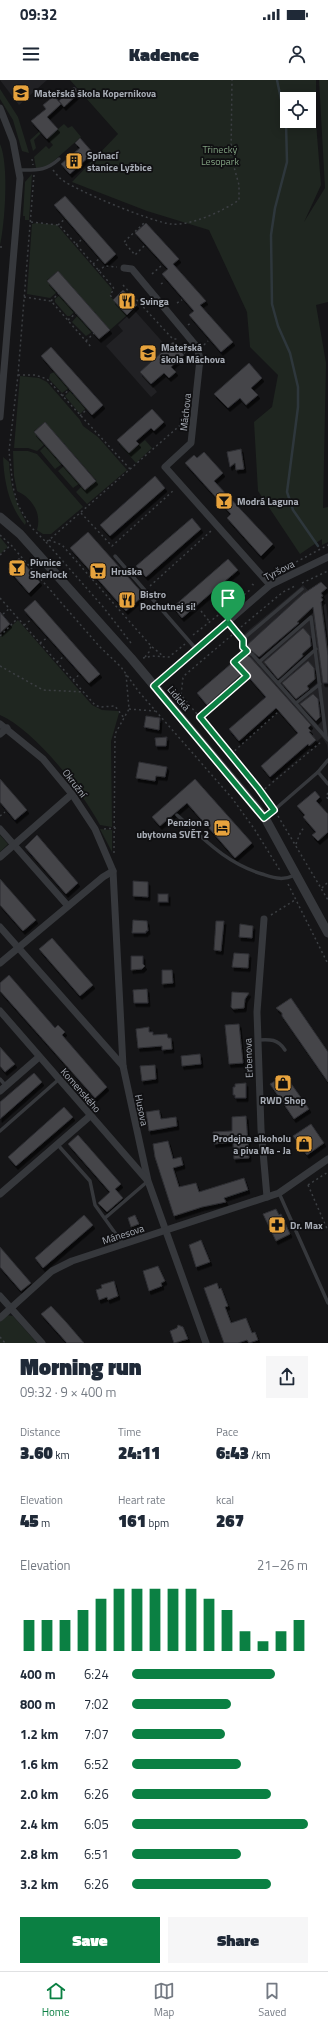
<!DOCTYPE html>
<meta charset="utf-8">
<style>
body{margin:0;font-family:"Titillium Web",sans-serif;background:#f6f6f7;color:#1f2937;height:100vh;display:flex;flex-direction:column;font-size:15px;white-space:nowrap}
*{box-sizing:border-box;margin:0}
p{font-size:13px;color:#747a83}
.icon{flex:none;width:22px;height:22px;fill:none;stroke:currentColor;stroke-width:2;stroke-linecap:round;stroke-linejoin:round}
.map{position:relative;height:1263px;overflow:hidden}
.details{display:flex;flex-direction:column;background:#fff;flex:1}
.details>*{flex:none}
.tools{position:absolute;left:280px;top:12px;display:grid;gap:8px}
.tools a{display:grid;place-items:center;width:36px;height:36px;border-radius:0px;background:#fff;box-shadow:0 2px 10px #0003;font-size:20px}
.pin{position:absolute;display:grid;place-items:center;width:34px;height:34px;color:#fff;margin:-41px -17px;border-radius:50% 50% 50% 0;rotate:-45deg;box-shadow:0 0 4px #0007}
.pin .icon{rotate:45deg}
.round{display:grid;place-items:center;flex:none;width:42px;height:42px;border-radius:0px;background:#f6f6f7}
.headline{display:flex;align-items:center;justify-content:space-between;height:68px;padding:0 20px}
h1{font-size:22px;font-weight:800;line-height:30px}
.stats{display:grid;grid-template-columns:repeat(3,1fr);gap:6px;height:68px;padding:4px 20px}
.stats div{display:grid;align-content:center}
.stats b{font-size:17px;font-weight:800}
.stats small{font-size:11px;font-weight:400}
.stats p{font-size:11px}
.chart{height:112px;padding:8px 20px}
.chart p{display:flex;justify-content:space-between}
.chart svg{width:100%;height:72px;margin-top:4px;stroke:#0b8043;stroke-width:6}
.primary-button{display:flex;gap:8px;margin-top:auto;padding:8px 20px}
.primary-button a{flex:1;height:46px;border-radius:0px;background:#0b8043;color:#fff;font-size:16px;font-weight:800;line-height:46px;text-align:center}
.primary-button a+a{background:#f6f6f7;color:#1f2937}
ul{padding:0 20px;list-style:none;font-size:13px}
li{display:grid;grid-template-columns:64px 48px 1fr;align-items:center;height:30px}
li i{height:10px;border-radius:5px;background:#0b8043}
.status{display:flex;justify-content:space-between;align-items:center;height:28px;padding:0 20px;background:#fff;direction:ltr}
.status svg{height:11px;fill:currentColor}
header{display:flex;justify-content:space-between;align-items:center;height:52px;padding:0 20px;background:#fff;font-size:18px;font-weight:800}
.tabs{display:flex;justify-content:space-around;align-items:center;height:56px;border-top:1px solid #e0e1e3;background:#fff;font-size:11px;color:#747a83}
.tabs a{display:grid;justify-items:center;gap:2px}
.tabs .active{color:#0b8043}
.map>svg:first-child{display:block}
.built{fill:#212124}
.green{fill:#1f2620;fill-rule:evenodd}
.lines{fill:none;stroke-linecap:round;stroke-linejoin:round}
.stream{stroke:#2e373c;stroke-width:2.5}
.building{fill:#44454a;stroke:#2f2f33;filter:url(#shadow)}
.path{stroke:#3c3f43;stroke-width:1.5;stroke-dasharray:2 3;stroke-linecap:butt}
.service{stroke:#36383c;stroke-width:3.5}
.minor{stroke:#36383c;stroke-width:7}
.tertiary{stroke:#36383c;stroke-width:9}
.route-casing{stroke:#fff;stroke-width:8}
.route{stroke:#0b8043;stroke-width:5}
.labels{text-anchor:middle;stroke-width:3.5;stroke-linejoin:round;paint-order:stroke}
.poi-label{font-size:10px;font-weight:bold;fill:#a8adb6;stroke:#101012;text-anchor:start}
.park-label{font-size:10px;fill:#80a080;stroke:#101012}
.street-label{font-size:10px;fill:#a8adb6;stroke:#101012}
</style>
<div class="status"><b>09:32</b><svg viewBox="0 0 49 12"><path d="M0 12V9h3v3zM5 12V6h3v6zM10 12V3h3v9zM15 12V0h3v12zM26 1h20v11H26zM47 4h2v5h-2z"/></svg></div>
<header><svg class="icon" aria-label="menu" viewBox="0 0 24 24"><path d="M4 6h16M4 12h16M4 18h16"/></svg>Kadence<svg class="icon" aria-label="person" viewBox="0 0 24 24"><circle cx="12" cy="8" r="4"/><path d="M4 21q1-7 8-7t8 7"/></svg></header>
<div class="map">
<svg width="328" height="1263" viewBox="0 0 328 1263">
<defs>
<filter id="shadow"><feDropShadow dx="2" dy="3.5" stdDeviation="0" flood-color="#0009"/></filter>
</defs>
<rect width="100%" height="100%" fill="#151517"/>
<!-- built -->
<g class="built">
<path d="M0,0H47L19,25Z"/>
<path d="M134,230L167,267L179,269L181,268L185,272L183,274L184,275L171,286L176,292L169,298L164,293L151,304L157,312L151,317L106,266L123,251L118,245Z"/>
<path d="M303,505L319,522L326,524L328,539V674L327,665L322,657L311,667L236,582L243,575L238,559Z"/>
</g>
<!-- green -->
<g class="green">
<path d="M70,0H316V43L321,105L304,142L325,108L319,0H328V222L316,225L326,283L323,428L328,427V462L322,465V459L300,474L258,411L254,342L272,327L278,295L250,267L247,232L209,150L147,131L72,102L118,54ZM287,19H309V41H287Z"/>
<path d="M0,9L18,37L29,73L22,71L13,40L0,19Z"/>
<path d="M64,44L68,48L72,46L81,57L48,86L36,88L34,77L46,66L49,69L53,65L47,58Z"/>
<path d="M40,51L41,53L34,60L36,68L33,71L30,60Z"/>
<path d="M0,64C9,84 5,142 0,165Z"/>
<path d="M32,94L29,140H25V136H23L25,102Z"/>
<path d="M36,143L57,145L112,209L110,216L127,235L110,250L58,191L47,200L57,212L50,218L27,214L32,144Z"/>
<path d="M60,215L74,232L70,236H67L55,222V219Z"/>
<path d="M78,235L92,252L86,256L72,242Z"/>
<path d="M54,292L69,308L62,313L49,299L50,294Z"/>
<path d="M20,296L39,298L47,302L80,340L83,346L98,357L127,390L87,424L76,412L82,406L86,410L96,400L45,342L34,351L45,364L37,371L28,368H14Z"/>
<path d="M71,310L86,328L80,334L65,316Z"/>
<path d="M145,360L152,368L136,383L120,365L121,364L129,373Z"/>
<path d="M46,365L62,384L55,389L40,371Z"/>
<path d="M13,371H28L37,374L83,427L51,454H43L37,450C42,433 32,418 17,411L14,396Z"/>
<path d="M3,377L9,382C10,404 15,423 26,442L25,445C9,426 4,402 3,377Z"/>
<path d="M64,386L80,403L73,408L58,391Z"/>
<path d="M0,457L8,467L0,474Z"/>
<path d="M18,540L92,625L102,630L118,631L119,633L111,661L112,747L100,745C81,710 36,651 0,635V557Z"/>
<path d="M100,749L112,750V772Z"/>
<path d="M0,755L8,764L0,772Z"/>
<path d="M7,1235L13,1236L37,1263H0V1242Z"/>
</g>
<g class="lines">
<!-- stream -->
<path class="stream" d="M277,0L286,43L287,82L275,128L271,155L272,224L278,246L290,273L298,307V327L287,412L293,430L318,466"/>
</g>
<!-- building -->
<g class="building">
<path d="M74,7L80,12L64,27L59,21Z"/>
<path d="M54,16L61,24L47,37L58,49L47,59L31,41L46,29L43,25Z"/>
<path d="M80,58L93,73L70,94L61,84L80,68L75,63Z"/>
<path d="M65,116L116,174L105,184L54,125Z"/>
<path d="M146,143L179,179L173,184L206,221L200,225L233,262L221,272L189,235L194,231L162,194L168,189L135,153Z"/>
<path d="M58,191L110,250L99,259L47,201Z"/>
<path d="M123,210L137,225L127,235L113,220Z"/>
<path d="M173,262L184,275L171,287L176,292L169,298L164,293L151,304L140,292Z"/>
<path d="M51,267L103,325L92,335L41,276Z"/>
<path d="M249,283L262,298L251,308L258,315L246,325L240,318L228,328L214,314Z"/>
<path d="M152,329L164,342L154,351L151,348L136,361L139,364L129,373L117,360Z"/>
<path d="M45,342L96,401L85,410L34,352Z"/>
<path d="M241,369L244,389L236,390L235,383L230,387L227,372Z"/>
<path d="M204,372L223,393L214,401L273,464L261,476L227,438L231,434L185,383L194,375L197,378Z"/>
<path d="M155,396L165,408L110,456L100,445Z"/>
<path d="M192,438L201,449L146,497L136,486Z"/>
<path d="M88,452L144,515L126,531L70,468Z"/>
<path d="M19,478L40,502L29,513L8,489Z"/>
<path d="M228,479L238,490L182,538L173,527Z"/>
<path d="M321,502L327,508L321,513L323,516L321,517L323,520L321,522L328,576V603H323L313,527L297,542L299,543L259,577L246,566L303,514Z"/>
<path d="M35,520L100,594L89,603L24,530Z"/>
<path d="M0,532L10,544L0,553Z"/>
<path d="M303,548L310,556L311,566L302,574L303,576L278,599L264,582Z"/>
<path d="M245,574L250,577L311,645L308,648L311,651L309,652L316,660L309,666L308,664L270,697L261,686L298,653L278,630L276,628L239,661L229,649L266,617L246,594L244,592L207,625L197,613L232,583L234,584Z"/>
<path d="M308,581L314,588L315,599L307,606L309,609L296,619L282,603Z"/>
<path d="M313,614L318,619L320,637L316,641L300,624Z"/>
<path d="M146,636L160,638L159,650L144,647Z"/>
<path d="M167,657L166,666H156L155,658Z"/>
<path d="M139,682L167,687L165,697L156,696L155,701L136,698Z"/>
<path d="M0,699L27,730L15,740L0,722Z"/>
<path d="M195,699L252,763L235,778L187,723L160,746L152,737Z"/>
<path d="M315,711L320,717L316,721L328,734V752L318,761L312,755L316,752L303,737L305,735L297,726Z"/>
<path d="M37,755L78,803L66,814L25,767Z"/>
<path d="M0,799L36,840L23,851L0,825Z"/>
<path d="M133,801L148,802V817L133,816Z"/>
<rect x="158" y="814" width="10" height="8"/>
<path d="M133,840L147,841L148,851H146V853H132Z"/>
<path d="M216,841H224L221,871L214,870Z"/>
<path d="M240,844L253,846L252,858L239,857Z"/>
<path d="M52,858L93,905L80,916L39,869Z"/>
<path d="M234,873L249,874L248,888L232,887Z"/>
<path d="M131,876H143V884L145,886L142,889L131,890Z"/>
<path d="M162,890H172L173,903L162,904Z"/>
<path d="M9,895L55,948L58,945L65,952L62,955L107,1007L95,1018L0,911V903Z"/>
<path d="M147,909L148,923H134L133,910Z"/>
<path d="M232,912L249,913L245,919L244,928L233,929L231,927Z"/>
<path d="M291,918L328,972V1002L282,936V933L276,928Z"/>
<path d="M239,944L243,983L229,984L225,945Z"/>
<path d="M149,947V952H153V955L167,954L168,958H171L172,969L162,970V966L138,968L136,949Z"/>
<path d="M0,967L15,984L5,992L0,986Z"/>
<path d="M200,974L201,984L182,986L181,976Z"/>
<path d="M155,985L156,999L142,1001L140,986Z"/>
<path d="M34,993L42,1002L0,1039V1022Z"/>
<path d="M285,995L309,1029L294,1039L270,1004Z"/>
<path d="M246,1003V1018H235V1015H233V1007H235V1004Z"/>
<path d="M64,1027L73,1037L16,1086L8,1077Z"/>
<path d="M159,1030L161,1039L176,1037L177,1046L149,1051L146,1032Z"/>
<path d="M246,1036L249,1078L234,1079L233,1062L214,1064L213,1052L232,1051V1037Z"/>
<path d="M311,1044L324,1063L307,1075L293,1056Z"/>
<path d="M78,1055L121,1104L115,1109L123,1118L107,1132L98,1123L110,1112L68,1064Z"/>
<path d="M168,1061L173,1079L181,1077L183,1085L173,1088L179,1107L196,1103L199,1112L244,1098L248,1110L224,1118L226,1122L202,1127L174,1136L155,1077L153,1064Z"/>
<path d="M276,1129L279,1135L281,1134L290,1154L276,1161L263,1134Z"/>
<path d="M84,1135L93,1145L43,1188L35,1178Z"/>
<path d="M135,1135L139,1144L131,1147L128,1138Z"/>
<path d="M201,1160L210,1182L196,1187L189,1165Z"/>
<path d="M0,1167L31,1203L21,1211L0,1187Z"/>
<path d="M158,1186L165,1201L161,1203L162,1206L149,1211L143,1191Z"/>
<path d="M114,1201L118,1216L108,1220L107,1217L99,1220L96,1210L102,1208L101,1205Z"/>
<path d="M217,1203L219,1209L221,1208L228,1226L225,1227L231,1243L246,1238L252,1253L255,1252L258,1260L249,1263L247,1260L238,1263H224L204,1208Z"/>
<path d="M51,1226L66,1242L84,1263H67L41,1234Z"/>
<path d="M178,1245L183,1247L188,1259L174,1263L170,1251L177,1248Z"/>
</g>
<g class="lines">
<!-- path -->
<g class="path">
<path d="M32,79L33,85"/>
<path d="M53,90C56,93 58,97 61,99C74,110 155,143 171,144C191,146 223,131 239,120V105L231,76L232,0"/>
<path d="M34,95L18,295L9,371L13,407L18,425L31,447L46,462L49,460L185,341"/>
<path d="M31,142L58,145L61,147L113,207L114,209L110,215L113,219"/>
<path d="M58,145L66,138"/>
<path d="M76,165L83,158"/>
<path d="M144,166L135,175L124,162L144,143"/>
<path d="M0,167H2"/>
<path d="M93,184L100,178"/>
<path d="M98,191L105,186L117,187"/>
<path d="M152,194L161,186"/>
<path d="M161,204L165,201"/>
<path d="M123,205L170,256L173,259H179"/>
<path d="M24,217L51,221L92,268"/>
<path d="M51,221L59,213"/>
<path d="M177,223L182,220"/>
<path d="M68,240L76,233"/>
<path d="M188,245L192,242"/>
<path d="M86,261L94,253"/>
<path d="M204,265L208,261"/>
<path d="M184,273L189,270"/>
<path d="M18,295H35L47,299L131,390"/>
<path d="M62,316L70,309"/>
<path d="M80,336L87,329"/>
<path d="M81,433L112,466L174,410"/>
<path d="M0,455L11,465L99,566L121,587L139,612L232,718L255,750L281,792"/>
<path d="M49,460L62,465L151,566L163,576"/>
<path d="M46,462L104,528L131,563"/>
<path d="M0,475L11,465"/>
<path d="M283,489L328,465"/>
<path d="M302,503L328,491"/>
<path d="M252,504L255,506"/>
<path d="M150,506L211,451"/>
<path d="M219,515L228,527"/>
<path d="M0,518L95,625L100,627L115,626L124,638"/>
<path d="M201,531L209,541"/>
<path d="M3,534L10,528"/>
<path d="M24,545L32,539"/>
<path d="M241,547L283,512L295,506"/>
<path d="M193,555L250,510"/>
<path d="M232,555L185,595L183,598L181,615L236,680L271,726"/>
<path d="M0,556L18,538"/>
<path d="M40,563L48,557"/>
<path d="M145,577L149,572L151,566"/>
<path d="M143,578L152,576L169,577L185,564"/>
<path d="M57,582L64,576"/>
<path d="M0,586L43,610L84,612"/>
<path d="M73,600L80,594"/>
<path d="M129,629L155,631"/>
<path d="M200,637L247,596L234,582L242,575"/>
<path d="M231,674L278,632"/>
<path d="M261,712L321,662"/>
<path d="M328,713L326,716L328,719"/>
<path d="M0,736L5,732"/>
<path d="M278,736L328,820"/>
<path d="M104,749L116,748"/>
<path d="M296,764L301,751L305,747"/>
<path d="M114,773L115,654L129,629L126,594"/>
<path d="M288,804L328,884"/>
<path d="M322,808L328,802"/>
<path d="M271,835L295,820"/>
<path d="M308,1105L328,1151"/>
<path d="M308,1105L328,1092"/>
<path d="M0,1257L5,1263"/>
</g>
<!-- service -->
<g class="service">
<path d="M20,90C37,90 46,91 59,79"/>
<path d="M115,476L196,569"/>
<path d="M228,542L243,559L302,509"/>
<path d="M243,559V567L248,573L252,574L328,660"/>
<path d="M259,582L311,537L326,657"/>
<path d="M278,603L316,569"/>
<path d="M296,623L320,604"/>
<path d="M318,692L328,704"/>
<path d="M177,735C205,760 226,783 262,794C275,798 282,801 295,795"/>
<path d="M265,738L318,692L328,680"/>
<path d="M258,960C270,959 278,959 285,970"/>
<path d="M0,999L6,1006"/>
<path d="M0,1051L58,1000"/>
<path d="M57,1064L90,1101L95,1125L123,1164"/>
<path d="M279,1113L328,1223"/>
<path d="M105,1138L148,1101"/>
</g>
<!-- minor -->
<g class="minor">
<path d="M0,28L13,61L20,98L0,337"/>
<path d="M124,188L132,189L197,267L200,279L191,363L165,387L270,505"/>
<path d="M154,606L270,505L328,477"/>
<path d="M0,644L43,679L72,714L95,749L113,791L123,986L148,1101L206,1263"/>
<path d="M0,654L7,648"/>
<path d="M0,749L68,826"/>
<path d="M0,777L72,714"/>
<path d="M264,839L257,932L261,1049L267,1117"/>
<path d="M0,847L123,986"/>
<path d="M0,883L103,797L113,791"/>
<path d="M0,931L147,1100"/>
<path d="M0,1011L39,977"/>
<path d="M0,1114L90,1036"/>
<path d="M0,1216L42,1263"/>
<path d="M0,1238L52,1191L72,1181L279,1113L328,1079"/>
</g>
<!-- tertiary -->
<path class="tertiary" d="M0,437L20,454L131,578L265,738L328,853"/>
</g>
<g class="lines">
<!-- route casing -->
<g class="route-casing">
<path id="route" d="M228,542L243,560V567L247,571L234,582L247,596L200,637L258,708L274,730L264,738L154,606Z"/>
</g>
<!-- route -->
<use href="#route" class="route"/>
</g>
<!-- icons -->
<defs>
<g id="school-square" transform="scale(0.9)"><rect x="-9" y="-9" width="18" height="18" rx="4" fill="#e7a33d" stroke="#101012"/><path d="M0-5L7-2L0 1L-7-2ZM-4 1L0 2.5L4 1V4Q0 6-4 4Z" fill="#111"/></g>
<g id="building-square" transform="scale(0.9)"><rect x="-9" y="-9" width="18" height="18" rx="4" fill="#e7a33d" stroke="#101012"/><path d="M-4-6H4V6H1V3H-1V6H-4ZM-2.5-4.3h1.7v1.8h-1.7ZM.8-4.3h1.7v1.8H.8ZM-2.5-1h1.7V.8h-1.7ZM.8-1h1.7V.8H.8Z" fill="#111"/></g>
<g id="restaurant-square" transform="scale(0.9)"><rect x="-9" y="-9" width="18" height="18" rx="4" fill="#e7a33d" stroke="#101012"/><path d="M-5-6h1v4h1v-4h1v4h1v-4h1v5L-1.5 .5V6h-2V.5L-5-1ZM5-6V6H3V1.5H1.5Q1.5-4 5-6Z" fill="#111"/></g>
<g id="bar-square" transform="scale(0.9)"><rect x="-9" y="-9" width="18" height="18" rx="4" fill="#e7a33d" stroke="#101012"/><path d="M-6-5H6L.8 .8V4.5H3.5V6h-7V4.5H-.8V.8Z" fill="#111"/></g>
<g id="supermarket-square" transform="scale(0.9)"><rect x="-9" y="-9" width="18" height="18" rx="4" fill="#e7a33d" stroke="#101012"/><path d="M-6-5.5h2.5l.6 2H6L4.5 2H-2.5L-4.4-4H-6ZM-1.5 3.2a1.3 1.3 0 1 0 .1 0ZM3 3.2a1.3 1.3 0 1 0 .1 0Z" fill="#111"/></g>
<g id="hotel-square" transform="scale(0.9)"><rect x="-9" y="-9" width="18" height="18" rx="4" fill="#e7a33d" stroke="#101012"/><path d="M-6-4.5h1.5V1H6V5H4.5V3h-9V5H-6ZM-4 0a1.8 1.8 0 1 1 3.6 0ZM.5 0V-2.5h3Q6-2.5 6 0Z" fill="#111"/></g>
<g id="shop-square" transform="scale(0.9)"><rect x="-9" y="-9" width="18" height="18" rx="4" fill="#e7a33d" stroke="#101012"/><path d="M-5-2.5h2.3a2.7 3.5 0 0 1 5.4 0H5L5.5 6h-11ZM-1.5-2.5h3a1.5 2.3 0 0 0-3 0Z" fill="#111"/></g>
<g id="pharmacy-square" transform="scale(0.9)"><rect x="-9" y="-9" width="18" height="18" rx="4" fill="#e7a33d" stroke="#101012"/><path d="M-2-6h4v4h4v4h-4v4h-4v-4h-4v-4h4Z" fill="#111"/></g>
</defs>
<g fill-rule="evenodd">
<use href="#school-square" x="21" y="13"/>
<use href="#building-square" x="74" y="81"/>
<use href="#restaurant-square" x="127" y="221"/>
<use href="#school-square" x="148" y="273"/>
<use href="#bar-square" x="224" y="421"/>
<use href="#bar-square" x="17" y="488"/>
<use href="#supermarket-square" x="98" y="491"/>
<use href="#restaurant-square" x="127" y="520"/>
<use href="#hotel-square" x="222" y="748"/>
<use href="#shop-square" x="283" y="1003"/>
<use href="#shop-square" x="304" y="1064"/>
<use href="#pharmacy-square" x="277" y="1145"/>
</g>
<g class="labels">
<!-- poi labels -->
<g class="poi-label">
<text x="34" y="17">Mateřská škola Kopernikova</text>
<text x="87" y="79">Spínací<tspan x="87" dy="12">stanice Lyžbice</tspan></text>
<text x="140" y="225">Svinga</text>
<text x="161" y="271">Mateřská<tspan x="161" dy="12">škola Máchova</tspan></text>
<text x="237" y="425">Modrá Laguna</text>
<text x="30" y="486">Pivnice<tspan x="30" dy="12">Sherlock</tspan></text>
<text x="111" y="495">Hruška</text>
<text x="140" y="518">Bistro<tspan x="140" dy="12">Pochutnej si!</tspan></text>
<text x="209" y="746" text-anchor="end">Penzion a<tspan x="209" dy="12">ubytovna SVĚT 2</tspan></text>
<text x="283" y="1024" text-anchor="middle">RWD Shop</text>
<text x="291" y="1062" text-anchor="end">Prodejna alkoholu<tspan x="291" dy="12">a piva Ma - Ja</tspan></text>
<text x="290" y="1149">Dr. Max</text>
</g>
<!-- park labels -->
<g class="park-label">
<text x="220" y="73">Třinecký<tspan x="220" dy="12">Lesopark</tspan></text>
</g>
<!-- street labels -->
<g class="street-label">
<text transform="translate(185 332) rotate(-84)" y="4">Máchova</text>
<text transform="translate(279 490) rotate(-27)" y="4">Tyršova</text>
<text transform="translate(179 618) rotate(50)" y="4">Lidická</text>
<text transform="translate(75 703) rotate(53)" y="4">Okružní</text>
<text transform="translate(248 978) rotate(-92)" y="4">Erbenova</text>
<text transform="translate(81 1010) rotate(49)" y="4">Komenského</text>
<text transform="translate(142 1030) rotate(78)" y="4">Husova</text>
<text transform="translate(123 1154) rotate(-18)" y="4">Mánesova</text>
</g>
</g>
</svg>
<div class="tools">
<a><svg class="icon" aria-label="locate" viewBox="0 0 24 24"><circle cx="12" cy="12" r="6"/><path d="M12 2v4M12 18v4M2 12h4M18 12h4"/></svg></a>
</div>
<div class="pin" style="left:228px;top:542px;background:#1e9e55"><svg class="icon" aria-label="arrive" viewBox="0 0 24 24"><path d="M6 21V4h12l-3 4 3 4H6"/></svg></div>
</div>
<section class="details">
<div class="headline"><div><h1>Morning run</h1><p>09:32 · 9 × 400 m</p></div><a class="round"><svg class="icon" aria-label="share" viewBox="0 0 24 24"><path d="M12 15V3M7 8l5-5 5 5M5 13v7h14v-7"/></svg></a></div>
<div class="stats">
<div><p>Distance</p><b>3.60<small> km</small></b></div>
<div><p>Time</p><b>24:11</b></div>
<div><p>Pace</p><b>6:43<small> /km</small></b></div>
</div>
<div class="stats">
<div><p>Elevation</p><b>45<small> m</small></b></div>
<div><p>Heart rate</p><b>161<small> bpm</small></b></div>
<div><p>kcal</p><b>267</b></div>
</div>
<div class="chart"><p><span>Elevation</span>21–26 m</p>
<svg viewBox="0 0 160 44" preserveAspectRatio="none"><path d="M5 44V25M15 44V25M25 44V25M35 44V19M45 44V12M55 44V6M65 44V6M75 44V6M85 44V6M95 44V6M105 44V12M115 44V19M125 44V32M135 44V38M145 44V32M155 44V25"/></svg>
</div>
<ul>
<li><b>400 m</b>6:24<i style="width:81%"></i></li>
<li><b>800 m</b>7:02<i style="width:56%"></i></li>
<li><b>1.2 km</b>7:07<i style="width:53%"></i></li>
<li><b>1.6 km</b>6:52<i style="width:62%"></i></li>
<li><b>2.0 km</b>6:26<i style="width:79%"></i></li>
<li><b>2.4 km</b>6:05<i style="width:100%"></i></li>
<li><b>2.8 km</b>6:51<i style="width:62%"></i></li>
<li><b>3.2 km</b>6:26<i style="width:79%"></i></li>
</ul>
<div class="primary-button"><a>Save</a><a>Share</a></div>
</section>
<nav class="tabs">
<a class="active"><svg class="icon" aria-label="home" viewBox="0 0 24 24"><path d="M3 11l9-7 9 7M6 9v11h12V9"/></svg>Home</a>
<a><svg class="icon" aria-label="map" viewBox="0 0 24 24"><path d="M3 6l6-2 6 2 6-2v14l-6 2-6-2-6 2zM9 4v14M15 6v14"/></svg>Map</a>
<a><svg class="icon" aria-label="saved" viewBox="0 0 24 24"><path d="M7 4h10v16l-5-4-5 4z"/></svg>Saved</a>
</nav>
